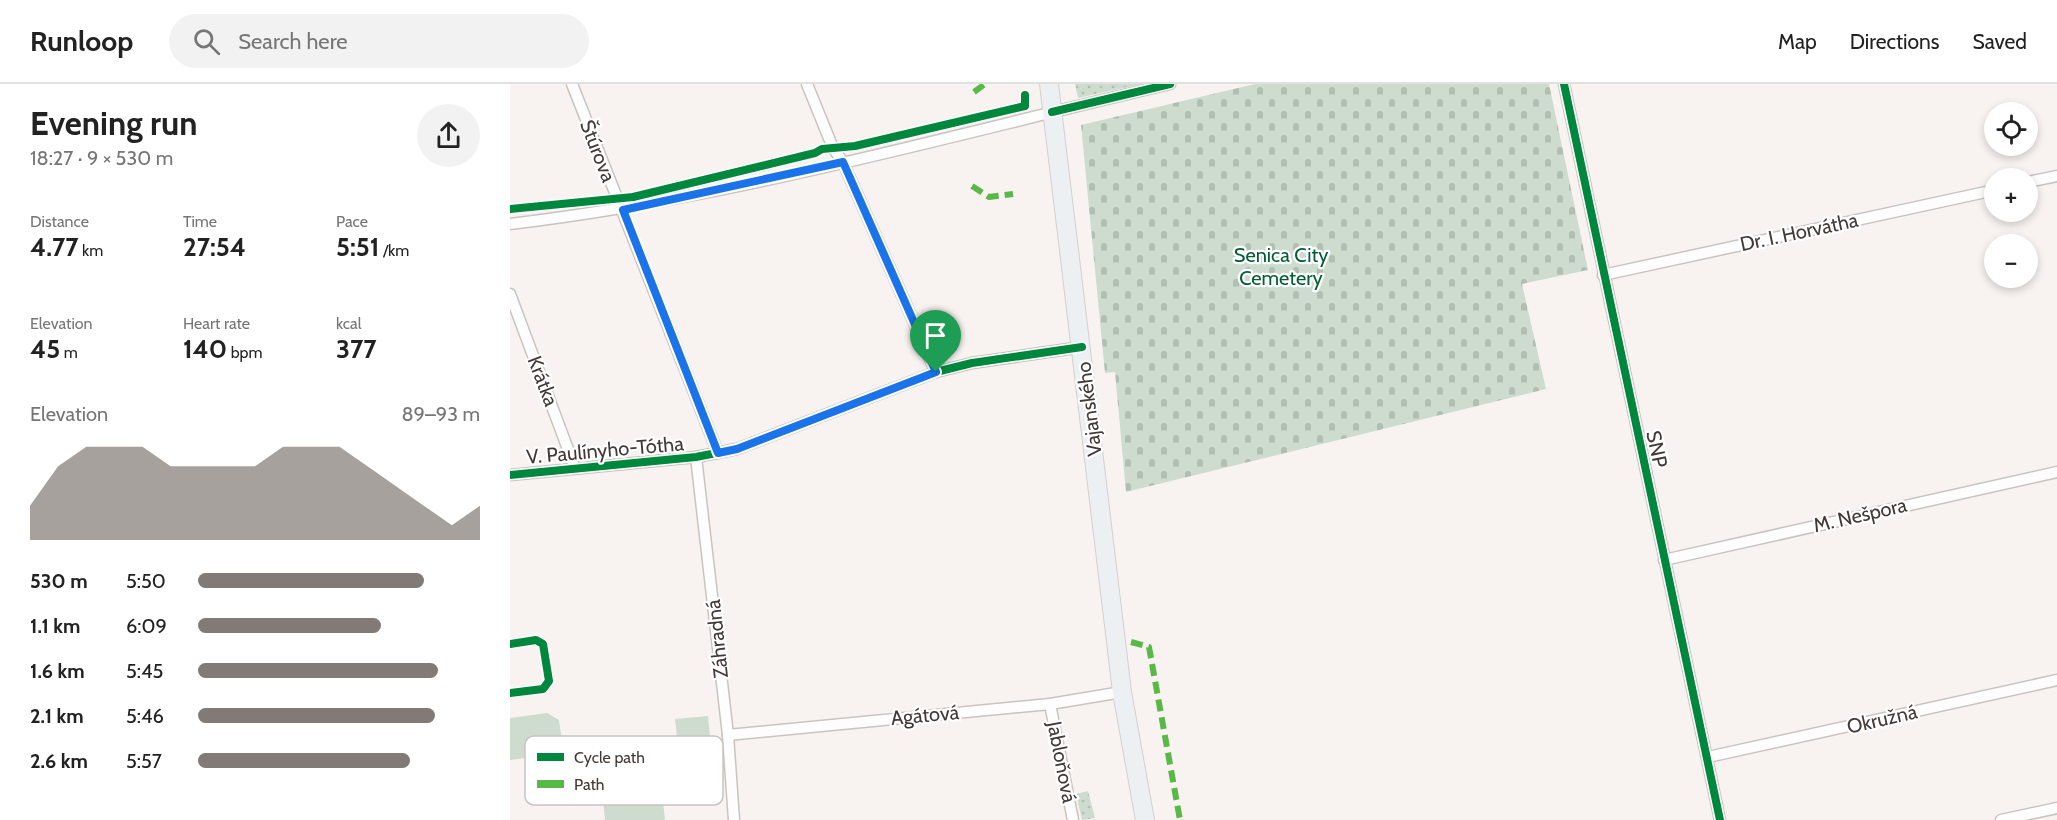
<!DOCTYPE html>
<meta charset="utf-8">
<style>
body{margin:0;font-family:Cabin,sans-serif;background:#f2f2f2;color:#222;height:100vh;display:flex;flex-direction:column;font-size:22px;white-space:nowrap}
*{box-sizing:border-box;margin:0}
p{font-size:20px;color:#767676}
.icon{flex:none;width:33px;height:33px;fill:none;stroke:currentColor;stroke-width:2;stroke-linecap:round;stroke-linejoin:round}
.map{position:relative;flex:1;overflow:hidden}
.sheet{display:flex;flex-direction:column;background:#fff;width:510px}
.sheet>*{flex:none}
.tools{position:absolute;left:1474px;top:18px;display:grid;gap:12px}
.tools a{display:grid;place-items:center;width:54px;height:54px;border-radius:50%;background:#fff;box-shadow:0 3px 9px #0003;font-size:30px}
.pin{position:absolute;display:grid;place-items:center;width:51px;height:51px;color:#fff;margin:-62px -26px;border-radius:50% 50% 50% 0;rotate:-45deg;box-shadow:0 0 6px #0007}
.pin .icon{rotate:45deg}
.round{display:grid;place-items:center;flex:none;width:63px;height:63px;border-radius:32px;background:#f2f2f2}
.overview{display:flex;align-items:center;justify-content:space-between;height:102px;padding:0 30px}
h1{font-size:33px;font-weight:700;line-height:45px}
.metrics{display:grid;grid-template-columns:repeat(3,1fr);gap:9px;height:102px;padding:6px 30px}
.metrics div{display:grid;align-content:center}
.metrics b{font-size:26px;font-weight:700}
.metrics small{font-size:16px;font-weight:400}
.metrics p{font-size:16px}
.chart{height:168px;padding:12px 30px}
.chart p{display:flex;justify-content:space-between}
.chart svg{width:100%;height:108px;margin-top:6px;fill:#827a76;opacity:.7}
ul{padding:0 30px;list-style:none;font-size:20px}
li{display:grid;grid-template-columns:96px 72px 1fr;align-items:center;height:45px}
li i{height:15px;border-radius:8px;background:#827a76}
header{display:flex;align-items:center;gap:36px;box-sizing:border-box;height:84px;padding:0 30px;background:#fff;border-bottom:2px solid #e0e0e0}
header strong{font-size:28px}
nav{display:flex;gap:33px;margin-inline-start:auto;font-size:21px}
.search{width:420px;height:54px;background:#f2f2f2;display:flex;align-items:center;gap:15px;box-sizing:border-box;padding:0 21px;border-radius:33px;color:#767676;font-size:22px}
main{display:flex;flex:1;min-height:0}
.map>svg:first-child{display:block}
.cemetery{fill:url(#cemetery-stones)}
.park{fill:url(#park-dots)}
.pitch{fill:#cddccf}
.lines{fill:none;stroke-linecap:round;stroke-linejoin:round}
.street-casing{stroke:#cac4c0;stroke-width:13}
.primary-casing{stroke:#d3d0cd;stroke-width:20}
.street{stroke:#fefdfd;stroke-width:10}
.primary{stroke:#ecf0f3;stroke-width:18}
.quiet{stroke:#58b947;stroke-width:6;stroke-dasharray:12 6;stroke-linecap:butt}
.cycleway-casing{stroke:#fff;stroke-width:11}
.cycleway{stroke:#00873e;stroke-width:8}
.route-casing{stroke:#fff;stroke-width:12}
.route{stroke:#1a73e8;stroke-width:8}
.labels{text-anchor:middle;stroke-width:4.5;stroke-linejoin:round;paint-order:stroke}
.street-label{font-size:20px;fill:#433935;stroke:#fff}
.park-label{font-size:20px;fill:#035d34;stroke:#fff}
.key{fill:#fff;stroke:#c7c4c2;stroke-width:1.5}
.key-label{font-size:16px;fill:#433935}
</style>
<header>
<strong>Runloop</strong>
<div class="search"><svg class="icon" aria-label="search" viewBox="0 0 24 24"><circle cx="10" cy="10" r="6"/><path d="M15 15l6 6"/></svg>Search here</div>
<nav><a>Map</a><a>Directions</a><a>Saved</a></nav>
</header>
<main>
<section class="sheet">
<div class="overview"><div><h1>Evening run</h1><p>18:27 · 9 × 530 m</p></div><a class="round"><svg class="icon" aria-label="share" viewBox="0 0 24 24"><path d="M12 15V3M7 8l5-5 5 5M5 13v7h14v-7"/></svg></a></div>
<div class="metrics">
<div><p>Distance</p><b>4.77<small> km</small></b></div>
<div><p>Time</p><b>27:54</b></div>
<div><p>Pace</p><b>5:51<small> /km</small></b></div>
</div>
<div class="metrics">
<div><p>Elevation</p><b>45<small> m</small></b></div>
<div><p>Heart rate</p><b>140<small> bpm</small></b></div>
<div><p>kcal</p><b>377</b></div>
</div>
<div class="chart"><p><span>Elevation</span>89–93 m</p>
<svg viewBox="0 0 160 44" preserveAspectRatio="none"><path d="M0 44V30L10 14L20 6L30 6L40 6L50 14L60 14L70 14L80 14L90 6L100 6L110 6L120 14L130 22L140 30L150 38L160 30V44z"/></svg>
</div>
<ul>
<li><b>530 m</b>5:50<i style="width:80%"></i></li>
<li><b>1.1 km</b>6:09<i style="width:65%"></i></li>
<li><b>1.6 km</b>5:45<i style="width:85%"></i></li>
<li><b>2.1 km</b>5:46<i style="width:84%"></i></li>
<li><b>2.6 km</b>5:57<i style="width:75%"></i></li>
</ul>
</section>
<div class="map">
<svg width="1547" height="736" viewBox="0 0 1547 736">
<defs>
<pattern id="cemetery-stones" width="16" height="16" patternUnits="userSpaceOnUse" patternTransform="scale(1.5)"><rect width="16" height="16" fill="#cddccf"/><path d="M2 7V4a2 2 0 0 1 4 0v3zM10 15v-3a2 2 0 0 1 4 0v3z" fill="#b1beb2"/></pattern>
<pattern id="park-dots" width="8" height="8" patternUnits="userSpaceOnUse" patternTransform="scale(1.5)"><rect width="8" height="8" fill="#cddccf"/><path d="M2 2h.1M6 6h.1" fill="none" stroke="#b1beb2" stroke-width="1.8" stroke-linecap="round"/></pattern>
</defs>
<rect width="100%" height="100%" fill="#f8f3f0"/>
<!-- cemetery -->
<path class="cemetery" d="M745,0H1039L1078,186L1012,200L1036,305L616,408L605,288L595,289L571,41Z"/>
<!-- park -->
<g class="park">
<path d="M565,0H631L568,14Z"/>
<path d="M578,707L585,734L572,736L566,710Z"/>
</g>
<!-- pitch -->
<g class="pitch">
<path d="M37,629L49,636C50,648 56,662 45,670L0,676V634Z"/>
<path d="M198,632L205,704L173,708L165,635Z"/>
<path d="M150,690L155,736H95L91,696Z"/>
</g>
<g class="lines">
<!-- street casing -->
<g class="street-casing">
<g id="street">
<path d="M62,0L208,369"/>
<path d="M297,0L323,64L333,78L426,288"/>
<path d="M1054,0L1210,736"/>
<path d="M1518,98L1547,92"/>
<path d="M0,140C223,114 441,51 660,0"/>
<path d="M1093,191L1485,106"/>
<path d="M0,210L65,384"/>
<path d="M186,373L218,651L224,736"/>
<path d="M0,391L186,373L227,365L426,288L462,279L572,263"/>
<path d="M1154,476L1547,388"/>
<path d="M540,620L563,736"/>
<path d="M218,651L540,620L612,608"/>
<path d="M1198,673L1547,596"/>
<path d="M1491,736L1547,724"/>
</g>
</g>
<!-- primary casing -->
<g class="primary-casing">
<path id="primary" d="M539,0L612,608L635,736"/>
</g>
<!-- street -->
<use href="#street" class="street"/>
<!-- primary -->
<use href="#primary" class="primary"/>
<!-- quiet -->
<g class="quiet">
<path d="M464,8L475,0"/>
<path d="M462,102L479,113L503,110"/>
<path d="M621,558L639,563L670,736"/>
</g>
<!-- cycleway casing -->
<g class="cycleway-casing">
<g id="cycleway">
<path d="M1054,0L1210,736"/>
<path d="M542,28L660,0"/>
<path d="M0,125L123,113L305,69L312,65L345,62L515,22V11"/>
<path d="M0,391L186,373L227,365L426,288L462,279L572,263"/>
<path d="M0,560L26,556L33,560L39,597L33,605L0,609"/>
</g>
</g>
<!-- cycleway -->
<use href="#cycleway" class="cycleway"/>
</g>
<g class="lines">
<!-- route casing -->
<g class="route-casing">
<path id="route" d="M333,78L426,288L227,365L208,369L113,126Z"/>
</g>
<!-- route -->
<use href="#route" class="route"/>
</g>
<g class="labels">
<!-- street labels -->
<g class="street-label">
<text transform="translate(88 67) rotate(69)" y="7">Štúrova</text>
<text transform="translate(1289 148) rotate(-12)" y="7">Dr. I. Horvátha</text>
<text transform="translate(33 297) rotate(69)" y="7">Krátka</text>
<text transform="translate(579 325) rotate(-97)" y="7">Vajanského</text>
<text transform="translate(1147 365) rotate(78)" y="7">SNP</text>
<text transform="translate(95 366) rotate(-5)" y="7">V. Paulínyho-Tótha</text>
<text transform="translate(1350 431) rotate(-13)" y="7">M. Nešpora</text>
<text transform="translate(207 555) rotate(-96)" y="7">Záhradná</text>
<text transform="translate(415 631) rotate(-5)" y="7">Agátová</text>
<text transform="translate(1372 635) rotate(-13)" y="7">Okružná</text>
<text transform="translate(552 678) rotate(79)" y="7">Jabloňová</text>
</g>
<!-- park labels -->
<g class="park-label">
<text x="771" y="178">Senica City<tspan x="771" dy="23">Cemetery</tspan></text>
</g>
</g>
<!-- legend -->
<rect x="15" y="652" width="198" height="69" rx="9" class="key"/>
<rect x="27" y="669" width="27" height="8" fill="#00873e"/>
<rect x="27" y="696" width="27" height="8" fill="#58b947"/>
<g class="key-label">
<text x="64" y="679">Cycle path</text>
<text x="64" y="706">Path</text>
</g>
</svg>
<div class="tools">
<a><svg class="icon" aria-label="locate" viewBox="0 0 24 24"><circle cx="12" cy="12" r="6"/><path d="M12 2v4M12 18v4M2 12h4M18 12h4"/></svg></a>
<a>+</a>
<a>−</a>
</div>
<div class="pin" style="left:426px;top:288px;background:#1e9e55"><svg class="icon" aria-label="arrive" viewBox="0 0 24 24"><path d="M6 21V4h12l-3 4 3 4H6"/></svg></div>
</div>
</main>
